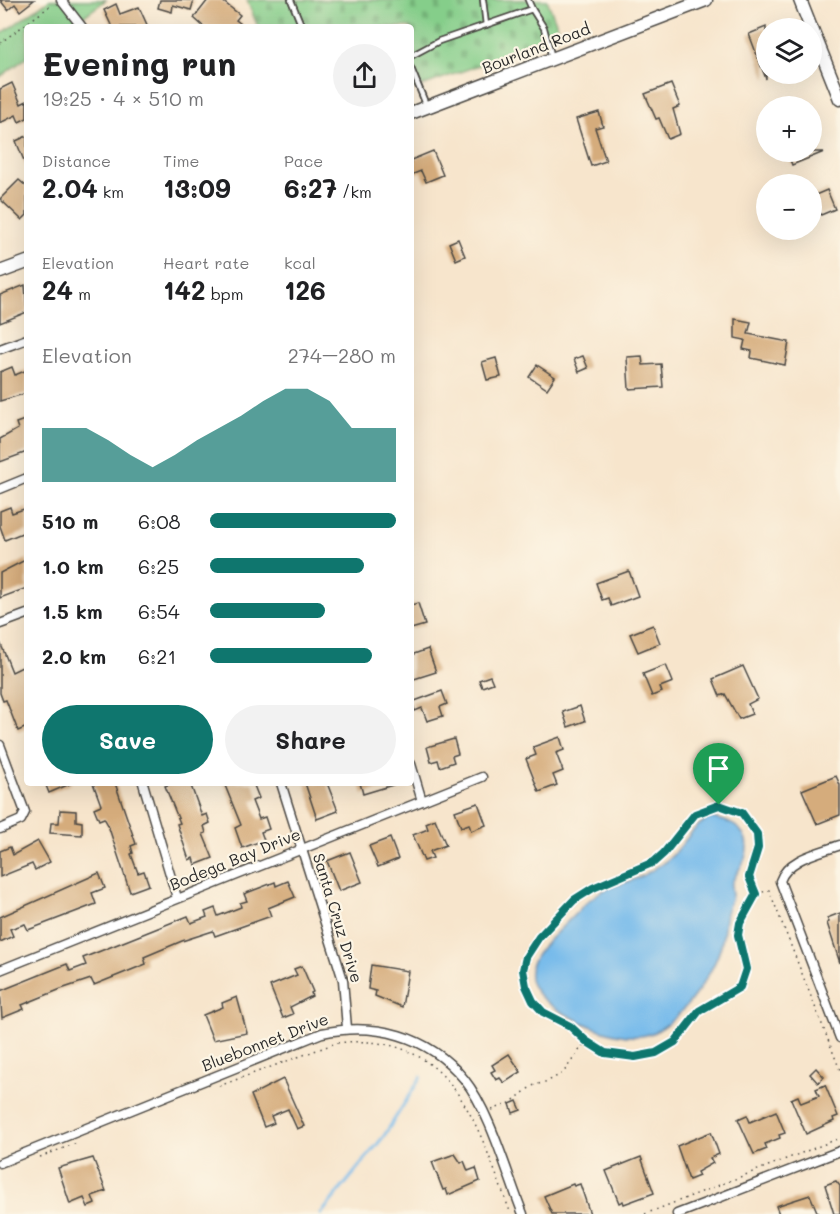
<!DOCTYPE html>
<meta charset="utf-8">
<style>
body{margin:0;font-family:Mali,sans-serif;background:#f2f2f2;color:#202124;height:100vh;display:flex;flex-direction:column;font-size:22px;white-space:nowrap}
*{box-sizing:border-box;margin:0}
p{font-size:20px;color:#757577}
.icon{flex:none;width:33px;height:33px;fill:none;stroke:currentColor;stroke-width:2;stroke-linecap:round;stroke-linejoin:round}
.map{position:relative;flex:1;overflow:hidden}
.panel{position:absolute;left:24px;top:24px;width:390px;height:762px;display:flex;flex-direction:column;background:#fff;border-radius:6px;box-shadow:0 6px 24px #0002}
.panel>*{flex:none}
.controls{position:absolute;left:756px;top:18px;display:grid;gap:12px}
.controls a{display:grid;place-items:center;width:66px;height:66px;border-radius:50%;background:#fff;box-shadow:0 6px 24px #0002;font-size:30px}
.pin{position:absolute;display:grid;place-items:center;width:51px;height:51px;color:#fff;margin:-62px -26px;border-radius:50% 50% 50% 0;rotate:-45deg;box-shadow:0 0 6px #0007}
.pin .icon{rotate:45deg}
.round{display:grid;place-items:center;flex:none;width:63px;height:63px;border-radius:32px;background:#f2f2f2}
.summary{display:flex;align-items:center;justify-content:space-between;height:102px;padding:0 18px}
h1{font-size:33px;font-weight:800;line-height:45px}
.metrics{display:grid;grid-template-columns:repeat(3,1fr);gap:9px;height:102px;padding:6px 18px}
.metrics div{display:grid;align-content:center}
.metrics b{font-size:26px;font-weight:800}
.metrics small{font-size:16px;font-weight:400}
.metrics p{font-size:16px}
.chart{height:168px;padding:12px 18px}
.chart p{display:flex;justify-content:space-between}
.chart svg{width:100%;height:108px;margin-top:6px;fill:#0f766e;opacity:.7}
.primary-button{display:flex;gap:12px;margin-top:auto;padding:12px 18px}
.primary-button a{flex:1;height:69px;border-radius:36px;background:#0f766e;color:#fff;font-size:24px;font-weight:800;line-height:69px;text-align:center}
.primary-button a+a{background:#f2f2f2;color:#202124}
ul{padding:0 18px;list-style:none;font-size:20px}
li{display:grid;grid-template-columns:96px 72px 1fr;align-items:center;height:45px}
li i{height:15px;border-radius:8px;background:#0f766e}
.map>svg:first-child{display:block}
.cemetery{fill:url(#cemetery-stones);stroke:#587c5a;stroke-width:1.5}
.park{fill:#85ce8a;stroke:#587c5a;stroke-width:1.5}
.water{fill:#74baeb;stroke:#50728b;stroke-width:1.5}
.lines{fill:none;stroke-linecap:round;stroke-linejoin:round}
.stream{stroke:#74baeb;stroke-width:3}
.building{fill:#d5ac7c}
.lane-casing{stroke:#4a4743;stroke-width:8}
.street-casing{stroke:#4a4743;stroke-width:11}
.secondary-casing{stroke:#4a4743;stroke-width:15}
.path{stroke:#4a4743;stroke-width:1.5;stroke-dasharray:1.5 4.5;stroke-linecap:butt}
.lane{stroke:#fff;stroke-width:4.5}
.street{stroke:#fff;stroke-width:8}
.secondary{stroke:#fff;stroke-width:12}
.route-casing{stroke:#fff;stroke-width:12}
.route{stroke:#0f766e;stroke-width:8}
.labels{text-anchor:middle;stroke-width:4.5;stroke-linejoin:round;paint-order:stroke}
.street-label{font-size:16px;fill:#2b2b2b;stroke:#fcf5e5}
</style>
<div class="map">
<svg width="840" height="1214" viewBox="0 0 840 1214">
<defs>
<pattern id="cemetery-stones" width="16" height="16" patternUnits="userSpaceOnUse" patternTransform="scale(1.5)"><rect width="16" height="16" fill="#85ce8a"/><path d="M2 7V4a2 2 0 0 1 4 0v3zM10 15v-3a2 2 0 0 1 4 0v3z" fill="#73b177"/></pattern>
</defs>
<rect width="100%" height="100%" fill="#fcf5e5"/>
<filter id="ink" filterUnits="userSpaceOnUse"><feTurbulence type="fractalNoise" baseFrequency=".0167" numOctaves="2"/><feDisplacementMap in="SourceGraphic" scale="12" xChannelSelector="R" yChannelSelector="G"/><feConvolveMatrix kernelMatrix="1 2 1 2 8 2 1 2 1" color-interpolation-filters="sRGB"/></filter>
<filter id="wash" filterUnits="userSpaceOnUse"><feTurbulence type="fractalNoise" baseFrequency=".008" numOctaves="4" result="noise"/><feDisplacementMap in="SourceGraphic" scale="24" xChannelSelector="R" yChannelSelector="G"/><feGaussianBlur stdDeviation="1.35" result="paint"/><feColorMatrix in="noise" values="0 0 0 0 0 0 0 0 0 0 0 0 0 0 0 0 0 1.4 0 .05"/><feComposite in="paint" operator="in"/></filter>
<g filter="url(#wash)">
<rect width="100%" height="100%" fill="#f7e5cc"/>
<!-- cemetery -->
<path class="cemetery" d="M247,0H547L561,35L411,90V27H258Z"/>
<!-- park -->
<path class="park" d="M49,0H106L69,27H27V57L0,77V35Z"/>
<!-- water -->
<path class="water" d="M711,818C727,820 746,827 747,846C748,861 737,870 732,883C730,887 732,891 732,896C731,902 727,908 726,913C724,925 724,937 720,949C711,979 674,1032 641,1036C614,1039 583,1024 560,1011C500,976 542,948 574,915C581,908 588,900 597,894C608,887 623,884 635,879C645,875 654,869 663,863C683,851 688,827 711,818Z"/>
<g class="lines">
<!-- stream -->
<path class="stream" d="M321,1214L384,1136L421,1077"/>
</g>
<g id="blocks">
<!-- building -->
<g class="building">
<path d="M0,0H34L20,11L15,4L8,10Z"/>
<path d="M160,0H194L191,10L173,5L172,12L158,8Z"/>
<path d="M208,0H221L240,15L236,20L245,27H204L194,18Z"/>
<path d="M116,4L120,14L139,7L148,27H112L104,10Z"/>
<path d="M766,27V79L749,34Z"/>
<path d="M12,83L21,104L27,101V118L19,122L16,115L0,123V89Z"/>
<path d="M671,84L680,106L673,109L680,134L668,139L659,118L656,119L645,94Z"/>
<path d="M599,112L603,126L595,128L606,161L591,166L576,119Z"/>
<path d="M27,136V168L16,141Z"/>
<path d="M433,151L443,175L426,182L421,171L411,175V160Z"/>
<path d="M787,152H824L792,165Z"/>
<path d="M19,180L27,187V215L22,220L0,199Z"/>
<path d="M827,190L835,209L821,215L813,196Z"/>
<path d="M458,239L465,256L456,260L449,243Z"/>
<path d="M25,285L27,312L0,323V295Z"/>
<path d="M735,319L751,322L748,334L789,342L785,365L751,358L752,351L743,349L745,340L735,338Z"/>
<path d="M583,356L588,368L579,372L574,359Z"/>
<path d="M642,356L643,365L661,364L663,387L629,389L627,357Z"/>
<path d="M496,358L501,377L487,380L482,362Z"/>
<path d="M537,365L555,377L547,389L529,377Z"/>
<path d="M12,367L15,375L27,370V393L0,401V372Z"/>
<path d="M27,419V452L0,462V439L18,429L16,423Z"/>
<path d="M10,507L12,513L27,508V531L5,540L0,526V511Z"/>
<path d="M27,559V588L0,598V573Z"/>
<path d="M629,571L638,596L611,606L608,598L602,600L596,583Z"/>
<path d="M418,603L425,625L411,629V605Z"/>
<path d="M653,625L660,643L638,652L630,634Z"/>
<path d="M0,642L12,672L22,667L27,679V727L18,731L6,700L3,701L0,693Z"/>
<path d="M428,649L436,672L411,680V655Z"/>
<path d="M666,665L673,682L660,687L662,692L652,696L643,674Z"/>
<path d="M743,666L758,699L748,704L752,714L739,719L725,694L720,696L713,679Z"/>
<path d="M490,676L493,683L482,687L479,680Z"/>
<path d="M442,691L447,704L440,707L443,716L427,721L422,708L415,711L412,702Z"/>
<path d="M580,706L585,721L568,727L563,712Z"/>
<path d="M560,737L564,750L556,753L563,771L553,775L557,785L539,792L526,759L536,755L533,747Z"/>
<path d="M454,739L458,754L452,756L454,762L440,767L438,760L431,762L427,747Z"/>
<path d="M836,776L840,785V815L817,824L802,790Z"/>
<path d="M45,783H72L49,793Z"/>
<path d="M93,783H115L136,844L131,846L133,853L131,854L138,873L144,871L149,885L130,892L108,825L104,818L99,820L94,808L101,805Z"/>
<path d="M173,783H190L202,816L207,814L210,823L204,826L206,833L203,834L213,858L195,865L193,858L189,860L177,824L180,823L165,786Z"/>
<path d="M224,783H253L259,798L252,801L259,819L265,817L269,829L261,832L264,840L242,848L235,828L241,825Z"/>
<path d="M305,783H327L338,811L317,819Z"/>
<path d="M360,783H393V785L363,794Z"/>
<path d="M478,803L486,825L471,831L469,824L461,827L455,811Z"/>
<path d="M60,810L76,811V821L82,822V835L50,833L51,823H59Z"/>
<path d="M435,819L446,845L430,851L433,858L424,861L413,835L428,829L426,823Z"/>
<path d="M390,838L398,859L378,867L369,846Z"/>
<path d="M38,841L50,862L35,870L32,864L0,877V851L10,847L13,855Z"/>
<path d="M350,852L362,882L339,891L327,861Z"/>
<path d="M99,873L105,888L92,893L96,904L28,930L25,924L10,929L13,936L0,942V917Z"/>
<path d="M288,881L295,897L268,908L271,916L215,936L213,931L182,941L144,957L146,964L94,985L91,979L61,989L22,1005L24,1009L2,1018L0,991L67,964L70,971L86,965L83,958L188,916L191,923L207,917L205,912L215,908L218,916L241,907L240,903L247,901L244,894L275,882L276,886Z"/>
<path d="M840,913V963L827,923L829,922L827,918Z"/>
<path d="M371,965L408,971L402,1007L375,996L376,991L368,989Z"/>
<path d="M302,966L313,992L311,993L312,996L290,1007L293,1014L283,1018L270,986L297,975L294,969Z"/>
<path d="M237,997L247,1033L213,1040L203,1015L223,1007L222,1003Z"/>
<path d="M509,1054L521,1072L504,1083L500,1078L496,1080L491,1072L495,1070L492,1065Z"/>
<path d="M816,1068L824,1077L818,1083L810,1074Z"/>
<path d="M283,1079L304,1126L297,1129L288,1109L271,1116L274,1123L264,1127L251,1095Z"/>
<path d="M825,1085L838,1116L833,1118L834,1121L806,1134L791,1099L798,1096L801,1103L819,1096L816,1089Z"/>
<path d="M517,1101L521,1110L513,1113L510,1104Z"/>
<path d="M776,1111L785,1133L779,1135L780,1138L765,1144L767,1149L754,1154L738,1119L747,1115L750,1122Z"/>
<path d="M711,1132L719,1154L710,1158L713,1163L697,1172L699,1176L689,1180L677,1146Z"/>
<path d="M455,1154L461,1163L464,1161L468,1171L476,1168L480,1181L448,1195L446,1189L443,1190L432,1162Z"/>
<path d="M641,1157L654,1193L624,1204L623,1201L619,1203L606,1171Z"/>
<path d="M93,1158L106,1191L92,1196L95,1204L88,1207L84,1198L70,1204L58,1168Z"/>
<path d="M836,1181L840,1186V1214H834L825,1185Z"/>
<path d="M573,1184L574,1186L580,1184L590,1214H552L544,1196Z"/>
<path d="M810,1195L818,1214H779L776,1206Z"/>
</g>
</g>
</g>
<g filter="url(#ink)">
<use href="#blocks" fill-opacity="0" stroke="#4a4743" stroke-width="1.5"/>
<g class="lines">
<!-- lane casing -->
<g class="lane-casing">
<g id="lane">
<path d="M291,0L302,27"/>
<path d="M483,0L486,25"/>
<path d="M528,0L532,9"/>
<path d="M411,56L439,41L532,9L544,28L552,58"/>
<path d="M411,68L427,107"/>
</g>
</g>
<!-- street casing -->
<g class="street-casing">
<g id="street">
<path d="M61,0L82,27"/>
<path d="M0,349L27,339"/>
<path d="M0,489L27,478"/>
<path d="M0,624L27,614"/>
<path d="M0,745L25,812L21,820L0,829"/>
<path d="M411,764L422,801"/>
<path d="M143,783L177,898"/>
<path d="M281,783L343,980L347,1028"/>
<path d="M840,845C819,853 788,858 780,881L840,1038"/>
<path d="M0,970L482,777"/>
<path d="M0,1163L322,1033C375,1022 428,1035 464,1079C490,1111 507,1174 523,1214"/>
<path d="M677,1214L840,1151"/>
</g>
</g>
<!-- secondary casing -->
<g class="secondary-casing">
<g id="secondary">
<path d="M800,0L811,28"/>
<path d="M812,29L840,99"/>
<path d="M411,113L706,0"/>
<path d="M0,272L27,262"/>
</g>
</g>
<!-- path -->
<g class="path">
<path d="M0,43L53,4"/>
<path d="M719,805L742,813L757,834L758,848L749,877L756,894L740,923L738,935L746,969L740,987L699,1011L675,1042L656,1053L635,1057L605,1053L586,1041L570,1026L543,1012L530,995L523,970L526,957L539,937L574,900L593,888L654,862L664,853L695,814Z"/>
<path d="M757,894L769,890L840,1070"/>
<path d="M219,1086L336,1043C455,1029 477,1127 511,1214"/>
<path d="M492,1110L510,1103L532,1086L548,1081L563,1073L586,1041"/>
<path d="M40,1157L77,1143"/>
<path d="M645,1214L840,1138"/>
</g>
<!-- lane -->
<use href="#lane" class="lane"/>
<!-- street -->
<use href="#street" class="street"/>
<!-- secondary -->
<use href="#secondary" class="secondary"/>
</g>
</g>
<g class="lines" filter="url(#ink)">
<!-- route casing -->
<g class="route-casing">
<path id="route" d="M719,805L742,813L757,834L758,848L749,877L756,894L740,923L738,935L746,969L740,987L699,1011L675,1042L656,1053L635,1057L605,1053L586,1041L570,1026L543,1012L533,1001L526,986L523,970L526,957L539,937L574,900L593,888L654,862L664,853L695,814Z"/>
</g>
<!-- route -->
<use href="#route" class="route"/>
</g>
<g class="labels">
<!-- street labels -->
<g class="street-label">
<text transform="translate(536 48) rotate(-21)" y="6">Bourland Road</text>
<text transform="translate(235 859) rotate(-22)" y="6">Bodega Bay Drive</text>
<text transform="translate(338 918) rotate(73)" y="6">Santa Cruz Drive</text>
<text transform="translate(265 1042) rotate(-21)" y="6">Bluebonnet Drive</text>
</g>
</g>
</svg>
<div class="controls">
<a><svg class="icon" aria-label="layers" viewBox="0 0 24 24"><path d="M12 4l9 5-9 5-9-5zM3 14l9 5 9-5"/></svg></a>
<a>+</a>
<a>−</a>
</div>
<div class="pin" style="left:719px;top:805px;background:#1e9e55"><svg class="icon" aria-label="arrive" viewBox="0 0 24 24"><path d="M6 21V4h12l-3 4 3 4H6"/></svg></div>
<section class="panel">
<div class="summary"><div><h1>Evening run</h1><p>19:25 · 4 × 510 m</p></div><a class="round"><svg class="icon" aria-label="share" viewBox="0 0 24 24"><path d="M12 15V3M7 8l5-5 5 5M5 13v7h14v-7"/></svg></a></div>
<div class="metrics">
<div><p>Distance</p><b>2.04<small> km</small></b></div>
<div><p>Time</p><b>13:09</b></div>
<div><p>Pace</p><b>6:27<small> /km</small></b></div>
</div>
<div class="metrics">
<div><p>Elevation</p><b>24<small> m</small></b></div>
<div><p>Heart rate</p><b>142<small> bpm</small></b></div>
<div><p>kcal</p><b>126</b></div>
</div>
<div class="chart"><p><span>Elevation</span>274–280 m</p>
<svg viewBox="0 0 160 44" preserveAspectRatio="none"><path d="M0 44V22L10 22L20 22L30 27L40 33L50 38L60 33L70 27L80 22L90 17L100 11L110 6L120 6L130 11L140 22L150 22L160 22V44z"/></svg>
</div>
<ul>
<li><b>510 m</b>6:08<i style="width:100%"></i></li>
<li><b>1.0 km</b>6:25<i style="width:83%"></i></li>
<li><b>1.5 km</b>6:54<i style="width:62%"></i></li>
<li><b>2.0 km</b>6:21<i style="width:87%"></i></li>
</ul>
<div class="primary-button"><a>Save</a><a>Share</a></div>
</section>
</div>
